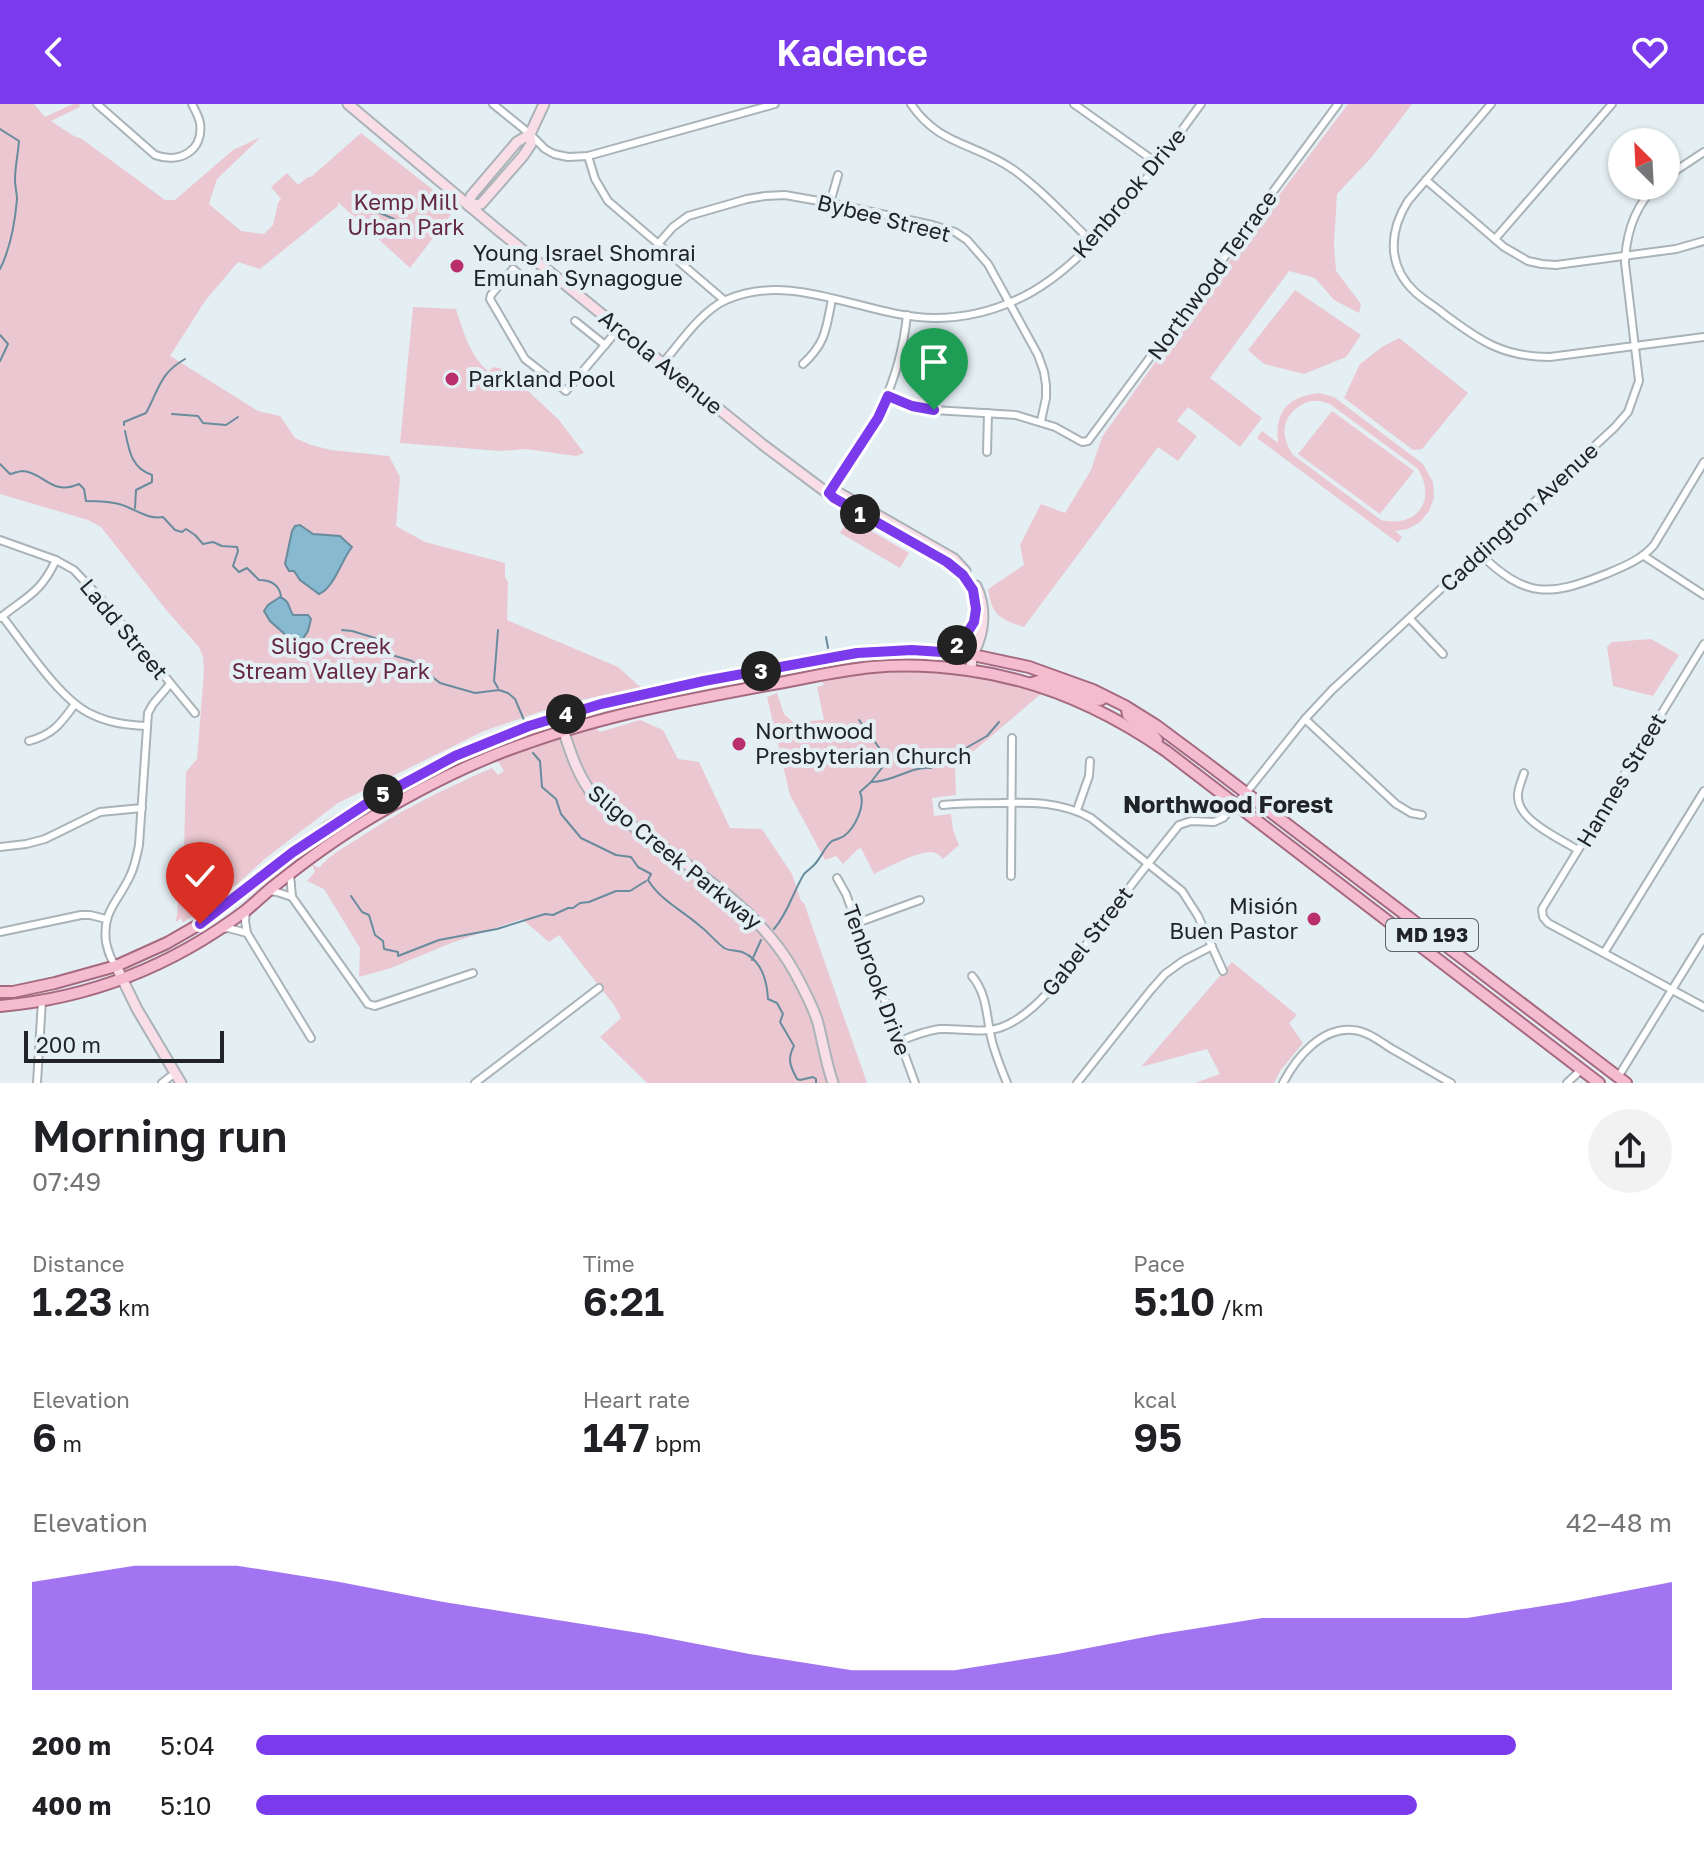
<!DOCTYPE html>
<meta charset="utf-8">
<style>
body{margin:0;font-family:"Golos Text",sans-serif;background:#f2f2f2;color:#202124;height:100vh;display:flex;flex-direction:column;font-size:30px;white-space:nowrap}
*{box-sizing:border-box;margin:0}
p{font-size:26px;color:#757577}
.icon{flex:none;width:44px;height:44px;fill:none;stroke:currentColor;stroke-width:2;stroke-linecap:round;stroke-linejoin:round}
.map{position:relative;height:979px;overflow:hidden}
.drawer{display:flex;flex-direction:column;background:#fff;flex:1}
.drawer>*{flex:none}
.needle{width:52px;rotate:336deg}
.controls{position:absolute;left:1608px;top:24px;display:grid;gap:16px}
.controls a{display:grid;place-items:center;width:72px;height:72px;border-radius:50%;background:#fff;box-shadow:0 2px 6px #0004;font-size:40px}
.scale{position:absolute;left:24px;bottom:20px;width:200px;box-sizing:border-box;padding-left:8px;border:4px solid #202426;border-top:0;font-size:22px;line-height:28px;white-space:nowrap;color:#202426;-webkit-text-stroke:6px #e4eff4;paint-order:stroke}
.pin{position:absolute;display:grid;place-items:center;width:68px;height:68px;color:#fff;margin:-82px -34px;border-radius:50% 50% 50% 0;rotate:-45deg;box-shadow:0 0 8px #0007}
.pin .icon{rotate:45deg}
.km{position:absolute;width:40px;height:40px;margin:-20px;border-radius:50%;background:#222;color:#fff;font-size:22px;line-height:40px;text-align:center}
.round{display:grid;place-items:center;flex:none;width:84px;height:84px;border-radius:42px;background:#f2f2f2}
.summary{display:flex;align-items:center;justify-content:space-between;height:136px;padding:0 32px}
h1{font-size:44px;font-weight:600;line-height:60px}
.metrics{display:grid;grid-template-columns:repeat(3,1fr);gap:12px;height:136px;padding:8px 32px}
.metrics div{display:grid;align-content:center}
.metrics b{font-size:40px;font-weight:600}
.metrics small{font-size:22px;font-weight:400}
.metrics p{font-size:22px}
.chart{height:224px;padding:16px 32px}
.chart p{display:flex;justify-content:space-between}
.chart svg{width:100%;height:144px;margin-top:8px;fill:#7c3aed;opacity:.7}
ul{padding:0 32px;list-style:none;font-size:26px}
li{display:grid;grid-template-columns:128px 96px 1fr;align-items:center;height:60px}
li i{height:20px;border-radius:10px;background:#7c3aed}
header{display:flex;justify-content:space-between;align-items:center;height:104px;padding:0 32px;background:#7c3aed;color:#fff;font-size:36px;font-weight:600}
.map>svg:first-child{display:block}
.green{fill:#ebc7d1;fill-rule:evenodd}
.water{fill:#87b9d0;stroke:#688c9d;stroke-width:2}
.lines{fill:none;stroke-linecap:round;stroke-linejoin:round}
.stream{stroke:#688c9d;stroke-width:2}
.street-casing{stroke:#a9b3b8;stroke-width:10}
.secondary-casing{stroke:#a9b3b8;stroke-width:13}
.primary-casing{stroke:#a66a80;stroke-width:14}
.street{stroke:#fff;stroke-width:6}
.secondary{stroke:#fadee7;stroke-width:9}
.primary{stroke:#f5bcd0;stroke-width:10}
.route-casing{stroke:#fff;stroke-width:16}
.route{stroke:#7c3aed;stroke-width:10}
.poi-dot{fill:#b82f6b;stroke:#e4eff4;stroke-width:3}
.labels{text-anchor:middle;stroke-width:8;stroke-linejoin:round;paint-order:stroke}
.shield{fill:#e4eff4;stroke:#5b6164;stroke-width:2}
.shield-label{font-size:20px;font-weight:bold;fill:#202426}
.street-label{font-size:22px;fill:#202426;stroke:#e4eff4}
.park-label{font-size:22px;fill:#64273e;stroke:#e4eff4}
.poi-label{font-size:22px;fill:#202426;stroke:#e4eff4;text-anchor:start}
.neighbourhood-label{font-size:24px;font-weight:bold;fill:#202426;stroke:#e4eff4}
</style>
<header><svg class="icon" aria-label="back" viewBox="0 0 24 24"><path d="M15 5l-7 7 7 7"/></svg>Kadence<svg class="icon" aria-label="heart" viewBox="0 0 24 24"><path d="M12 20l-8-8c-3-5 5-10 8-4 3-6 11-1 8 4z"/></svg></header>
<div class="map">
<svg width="1704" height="979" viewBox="0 0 1704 979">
<rect width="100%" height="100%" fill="#e4eff4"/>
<!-- green -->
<g class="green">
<path d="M0,0H34L45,13L73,0H79L80,3L51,17L72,31L82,35L165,96H175L233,46L261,33L217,75L209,100L241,127L264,130L273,121L278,99L281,95L271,83L287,69L298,81L308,73H311L361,29L456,104L410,164L338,98V102L260,165L238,158L205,197L170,252L258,307L280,312L295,334L311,341L331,346L389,352L400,373L396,422L425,438L505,459V473L508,478L507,516L618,563L635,578V579L641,583L563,600L484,627L338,699L267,753L236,781L223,789L218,796L182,819V814L176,818L184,748L186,668L197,655L204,567L203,553L199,543L167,507L101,423L88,416L0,390Z"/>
<path d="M1348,0H1412L1371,54L1337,90L1334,139L1336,167L1361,200L1359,209L1334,196L1315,174L1289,167L1210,274L1262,314L1240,343L1188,303L1177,317L1197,332L1178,357L1158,343L1024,523C1000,515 992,512 988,485L1024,461L1020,441L1041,400L1065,409L1091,366L1102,333L1188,212Z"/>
<path d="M1295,186L1361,231L1346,253L1304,270L1264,260L1248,246Z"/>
<path d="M413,203L456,205C463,227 470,252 488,267L494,263L506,266L559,316L584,349L576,352L526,345L500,347L400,339Z"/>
<path d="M1399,234L1468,289L1422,345L1413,346L1344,294L1360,260L1382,243Z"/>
<path d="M1319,289L1334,293L1423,360L1433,378L1434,394L1429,407L1420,418L1408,425L1395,427L1402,433L1398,439L1257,334L1262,327L1278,339C1275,307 1287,293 1319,289ZM1310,297H1320L1330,300L1418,365C1437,397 1417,424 1381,416L1293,351C1277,327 1284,307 1310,297Z"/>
<path d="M1332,307L1414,367L1380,410L1298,350Z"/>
<path d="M849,414L909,449L900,464L840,429Z"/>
<path d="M1651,535L1679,551L1653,592L1613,582L1607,543L1612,538Z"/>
<path d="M905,568C952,568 997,575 1042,589L955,663L956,691L932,694L934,712L951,710L953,726L959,741L943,755C939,751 938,749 931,748C915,748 889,763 874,770L861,744L858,745L843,760L836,752L825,756L790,691L767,593L777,589L784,610L793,618L824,616L817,583L824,581L822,577L861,570Z"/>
<path d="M585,615L600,628L640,616L663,626L678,655L699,658L730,724L762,725L792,770L801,797L804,799L867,979H647L600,933L621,914L614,901L559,831L549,838L522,815L451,839L391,864L359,873L360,844L324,785L307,777L315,768L312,760L319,764C330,751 344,743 359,734C401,706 446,684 492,664L498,671L504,667L496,654L470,639L498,631Z"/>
<path d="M1232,858L1297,911L1289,919L1303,939L1280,967L1274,979H1195L1220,970L1207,945L1141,963Z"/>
</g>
<!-- water -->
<g class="water">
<path d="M300,421L313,430L340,432L352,443C341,457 334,484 319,490L300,476L294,467H289L285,460L292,427L295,422Z"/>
<path d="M280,493C290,497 288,503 293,511H308L311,515L308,527L298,542L270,517L264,507L268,501Z"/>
</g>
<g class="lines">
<!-- stream -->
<g class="stream">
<path d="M0,25L19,37C18,50 15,63 15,76C15,83 17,89 17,95C15,119 11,143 0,165"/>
<path d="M380,109L394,115"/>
<path d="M0,231L8,240L0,257"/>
<path d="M172,310L198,312L203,319L226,321L238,313"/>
<path d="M124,321V318L146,309C159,285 160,269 185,255"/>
<path d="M125,327C129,346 131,364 152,371V378L136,386L135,404"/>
<path d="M0,360L10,370C15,369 19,367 23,367C45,369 51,392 79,380L84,385L86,397C97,397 108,397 119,400C134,404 147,416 163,413L175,426L182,428L186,425L195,431L203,440L213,438L222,442L237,443L238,447L233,462L239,468L247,464L259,476C271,476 279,481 281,492"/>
<path d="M342,526L352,527L375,534L384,540L395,552L412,557L440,579L475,589L499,586L508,589L515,595L524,616"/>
<path d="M826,533L828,544"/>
<path d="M498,584L494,577L498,526"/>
<path d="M528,631V632"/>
<path d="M533,649L540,657L542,683L556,695L561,710L581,734L616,751L631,753L638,763L651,770L648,776C661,797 682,806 700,822C708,828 715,837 724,844C729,847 735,846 742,848C762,856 767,876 768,895L777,899L783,910L780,918L794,942C787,955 790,962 797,975L800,976L813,973L816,975V979"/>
<path d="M872,678C893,678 911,662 931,664L987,632L999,618"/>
<path d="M351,792L362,808L369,811L375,831L383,837L384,845L398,848V852L439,836L497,825L545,810L553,811L568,804H573L580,799L589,798L616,787H630L646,777"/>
<path d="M774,825C788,809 793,788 804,770C807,767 810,765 813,762C821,755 824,743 832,737C836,735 840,735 844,732C855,724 866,701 860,688L871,678L888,656L859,616"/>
<path d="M752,856L761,836"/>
</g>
<!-- street casing -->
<g class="street-casing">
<g id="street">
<path d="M97,0L155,51C179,60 204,47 200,19C199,13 195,6 192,0"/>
<path d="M493,0L530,30L545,45L554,50L568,53L588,52L775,0"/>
<path d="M911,0C939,42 976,39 1014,66C1042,86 1067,114 1092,138"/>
<path d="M1074,0L1157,59"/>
<path d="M1491,0L1408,97C1389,127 1387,161 1414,187C1423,196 1435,202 1444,210C1480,237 1503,253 1550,253L1704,233"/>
<path d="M588,52L595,75L608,97L724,196"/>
<path d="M1666,73L1704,48"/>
<path d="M1426,76L1504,143L1528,157L1542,160L1556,161L1676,145L1704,137"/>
<path d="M830,99L838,71"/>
<path d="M1495,135L1612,0"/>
<path d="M658,140L673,123L688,112L747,95L765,92L785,91L830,99L932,121L955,128L967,136L988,160L1038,251L1044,268L1046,281V294L1041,317"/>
<path d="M529,178L513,165L491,191L490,195L525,255L566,287L605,241L575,217"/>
<path d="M605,241L619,224"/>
<path d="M662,260C680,239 701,207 726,196C794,166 864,213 934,214C962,214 990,208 1016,196C1091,163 1153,64 1201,0"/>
<path d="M803,260C826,239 826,225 832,195"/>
<path d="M888,292L912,302L934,306L1016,311L1055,323L1082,338L1088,337L1338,0"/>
<path d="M987,348L988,309"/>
<path d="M829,389C870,328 899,287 907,211"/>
<path d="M0,436L56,456L74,466L102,496L195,609"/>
<path d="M1480,450C1526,494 1548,493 1606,470C1625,462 1641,456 1654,441L1704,358"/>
<path d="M1644,452L1704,491"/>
<path d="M2,512C24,540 60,596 91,610C109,619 127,621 146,622"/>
<path d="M0,514C27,492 40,490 56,456"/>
<path d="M1410,515L1443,550"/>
<path d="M1704,540L1542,805L1543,813L1548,819L1704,903"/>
<path d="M1305,615L1396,700L1411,709L1422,711"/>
<path d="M29,637C54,630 61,619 75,600"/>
<path d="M1524,669C1522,676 1517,686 1518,693C1518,717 1561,735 1578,746"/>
<path d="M943,701C962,699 981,699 1000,699C1032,698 1062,698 1091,714L1182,787L1198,812L1223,867"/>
<path d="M1077,706L1089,672L1090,657"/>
<path d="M0,743L26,740L45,735L100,708L142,704"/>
<path d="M290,770L292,793L368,900L375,902L473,869"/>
<path d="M1011,772L1012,634"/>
<path d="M837,774L846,790L915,979"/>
<path d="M268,787L277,788L292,793"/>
<path d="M246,808L245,817L247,829L311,934"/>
<path d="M857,819L920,796"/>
<path d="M223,825L228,824L247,829"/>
<path d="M0,828L81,811H90L106,815"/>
<path d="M1604,849L1704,687"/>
<path d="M116,862C110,855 108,847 106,838C102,807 118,798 130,772C135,762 137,751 139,741L148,609L153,600L170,580"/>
<path d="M972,872C989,892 986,918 993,941C997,954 1002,967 1007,979"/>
<path d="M900,937C913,932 927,926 941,925C961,924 983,930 1002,923C1042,908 1077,851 1103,818C1128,785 1153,753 1179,721L1191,717L1214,718L1223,714L1246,689L1305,615L1332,586L1615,323L1628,308L1639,277L1625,159C1626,130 1634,103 1656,82"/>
<path d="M1618,973L1704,834"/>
<path d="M37,979L42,896"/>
<path d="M162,979L175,969"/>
<path d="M475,979L599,884"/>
<path d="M1077,979L1150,887L1165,870L1183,857L1212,842"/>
<path d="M1283,979C1296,954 1321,923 1353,926C1367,927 1381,938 1392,945C1412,956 1431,968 1451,979"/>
<path d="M1567,979L1582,965"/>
</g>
</g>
<!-- secondary casing -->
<g class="secondary-casing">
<g id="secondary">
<path d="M348,0L498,126L762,340L834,394L947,458C979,483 977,495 973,533C972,544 972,555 971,566"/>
<path d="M530,30L517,38L471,92L469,102L481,100L523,52L531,40L530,30L544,0"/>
<path d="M829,389L837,388L954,455L965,467"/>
<path d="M974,548C985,527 986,502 976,482"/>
<path d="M559,613C568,640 575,668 593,691C659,748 752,790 795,869C803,884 813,902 818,919C823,939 826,959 833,979"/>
<path d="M116,862L137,905L181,979"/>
</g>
</g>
<!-- primary casing -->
<g class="primary-casing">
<g id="primary">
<path d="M942,548L963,536L974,518"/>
<path d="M1032,579L1042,576L1094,595L1100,596L1105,593"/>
<path d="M1127,606L1128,611L1149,626L1157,636"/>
<path d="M0,888H13L55,879L116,862L167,839L200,820L327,724L366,700L455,652L529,622L571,609L638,591L704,577L857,549L912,546L973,551L1029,563L1093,586L1125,602L1157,622L1204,657L1626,979"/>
<path d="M0,902C92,894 172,862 245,807C255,799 264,790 274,782C305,757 338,733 372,713C421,684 473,657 527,639C605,611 686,596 767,581C803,575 838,566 873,563C904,560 938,562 968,566C1041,576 1107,606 1166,647L1599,979"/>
</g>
</g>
<!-- street -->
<use href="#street" class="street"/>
<!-- secondary -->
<use href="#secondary" class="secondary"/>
<!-- primary -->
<use href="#primary" class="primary"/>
</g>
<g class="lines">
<!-- route casing -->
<g class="route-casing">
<path id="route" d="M200,820L293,748L366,700L455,652L529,622L601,600L704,577L857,549L912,546L942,548L963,536L974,518L976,505L973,486L963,471L947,458L834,394L829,389L878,314L888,292L912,302L934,306"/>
</g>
<!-- route -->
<use href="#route" class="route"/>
</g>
<!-- markers -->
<g class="poi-dot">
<circle cx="457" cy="162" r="8"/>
<circle cx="452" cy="275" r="8"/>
<circle cx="739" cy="640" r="8"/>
<circle cx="1314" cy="815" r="8"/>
</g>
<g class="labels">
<!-- shield labels -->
<rect class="shield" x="1386" y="815" width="92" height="32" rx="6"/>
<g class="shield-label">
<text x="1432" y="838">MD 193</text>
</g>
<!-- street labels -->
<g class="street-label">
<text transform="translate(1129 89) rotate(-50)" y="8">Kenbrook Drive</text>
<text transform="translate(884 114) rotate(14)" y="8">Bybee Street</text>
<text transform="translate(1212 171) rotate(-54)" y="8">Northwood Terrace</text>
<text transform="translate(661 258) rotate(39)" y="8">Arcola Avenue</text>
<text transform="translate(1519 413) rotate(-43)" y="8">Caddington Avenue</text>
<text transform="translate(124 525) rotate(50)" y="8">Ladd Street</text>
<text transform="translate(1621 676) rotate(-59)" y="8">Hannes Street</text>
<text transform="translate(675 753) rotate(39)" y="8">Sligo Creek Parkway</text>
<text transform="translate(1087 837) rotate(-52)" y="8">Gabel Street</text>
<text transform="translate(877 876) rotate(70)" y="8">Tenbrook Drive</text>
</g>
<!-- park labels -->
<g class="park-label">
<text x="406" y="106">Kemp Mill<tspan x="406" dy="25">Urban Park</tspan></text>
<text x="331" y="550">Sligo Creek<tspan x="331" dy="25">Stream Valley Park</tspan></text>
</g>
<!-- poi labels -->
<g class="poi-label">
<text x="473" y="157">Young Israel Shomrai<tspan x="473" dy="25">Emunah Synagogue</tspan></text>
<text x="468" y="283">Parkland Pool</text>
<text x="755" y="635">Northwood<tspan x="755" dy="25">Presbyterian Church</tspan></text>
<text x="1298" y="810" text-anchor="end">Misión<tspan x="1298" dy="25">Buen Pastor</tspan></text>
</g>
<!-- neighbourhood labels -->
<g class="neighbourhood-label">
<text x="1228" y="709">Northwood Forest</text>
</g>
</g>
</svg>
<div class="controls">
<a><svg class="needle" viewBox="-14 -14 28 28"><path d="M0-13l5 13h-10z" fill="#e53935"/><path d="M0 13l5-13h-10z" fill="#757577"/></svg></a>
</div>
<div class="scale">200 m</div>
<div class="pin" style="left:934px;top:306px;background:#1e9e55"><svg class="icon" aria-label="arrive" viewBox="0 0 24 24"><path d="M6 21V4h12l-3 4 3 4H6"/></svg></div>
<div class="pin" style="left:200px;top:820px;background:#d93025"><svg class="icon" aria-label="check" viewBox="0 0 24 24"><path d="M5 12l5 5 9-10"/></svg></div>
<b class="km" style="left:860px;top:410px">1</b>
<b class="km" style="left:957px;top:541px">2</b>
<b class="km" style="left:761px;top:567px">3</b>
<b class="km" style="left:566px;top:610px">4</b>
<b class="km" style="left:383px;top:690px">5</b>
</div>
<section class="drawer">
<div class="summary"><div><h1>Morning run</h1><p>07:49</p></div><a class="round"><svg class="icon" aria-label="share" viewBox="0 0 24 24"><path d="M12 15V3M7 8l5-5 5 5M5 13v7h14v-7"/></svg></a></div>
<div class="metrics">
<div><p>Distance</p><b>1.23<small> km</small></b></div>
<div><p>Time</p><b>6:21</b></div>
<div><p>Pace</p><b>5:10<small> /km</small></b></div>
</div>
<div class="metrics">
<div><p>Elevation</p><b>6<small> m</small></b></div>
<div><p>Heart rate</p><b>147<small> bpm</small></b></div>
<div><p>kcal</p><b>95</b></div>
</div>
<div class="chart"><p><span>Elevation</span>42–48 m</p>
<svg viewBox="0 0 160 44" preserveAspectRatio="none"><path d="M0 44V11L10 6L20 6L30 11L40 17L50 22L60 27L70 33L80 38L90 38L100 33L110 27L120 22L130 22L140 22L150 17L160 11V44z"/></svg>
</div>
<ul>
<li><b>200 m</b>5:04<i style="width:89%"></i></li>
<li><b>400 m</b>5:10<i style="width:82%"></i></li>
</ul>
</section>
